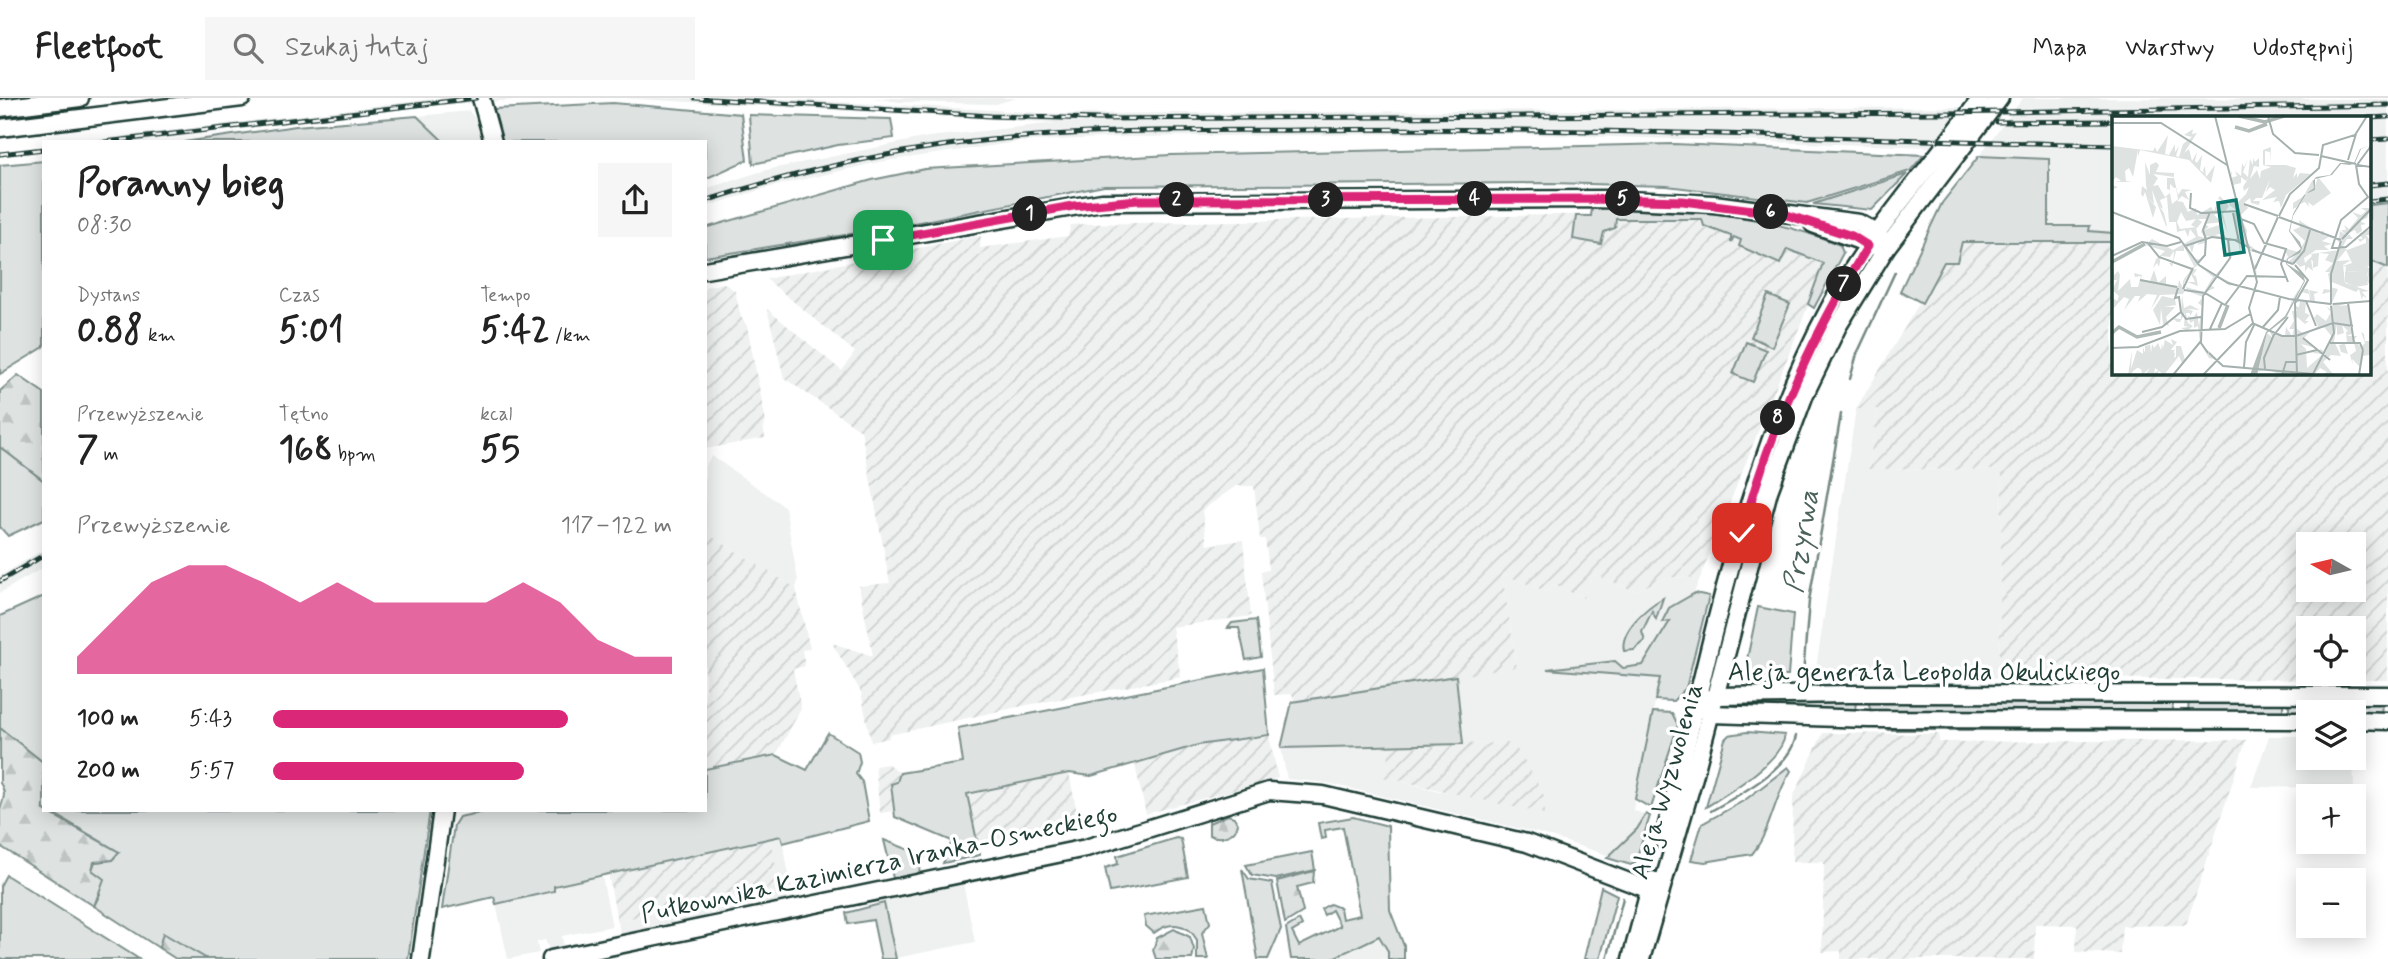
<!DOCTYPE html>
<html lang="pl">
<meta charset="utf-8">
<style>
body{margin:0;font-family:Mynerve,sans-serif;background:#f6f6f6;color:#222;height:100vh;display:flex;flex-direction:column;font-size:26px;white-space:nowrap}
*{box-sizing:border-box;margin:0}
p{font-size:23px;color:#767676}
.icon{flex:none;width:38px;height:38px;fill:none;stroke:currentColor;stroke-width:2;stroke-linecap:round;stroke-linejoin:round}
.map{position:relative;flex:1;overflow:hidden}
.details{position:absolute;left:42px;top:42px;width:665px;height:672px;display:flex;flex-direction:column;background:#fff;border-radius:0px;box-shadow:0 4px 18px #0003}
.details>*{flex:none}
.needle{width:46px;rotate:278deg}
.controls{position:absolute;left:2296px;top:434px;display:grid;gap:14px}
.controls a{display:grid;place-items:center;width:70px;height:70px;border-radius:0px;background:#fff;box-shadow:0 4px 18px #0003;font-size:35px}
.pin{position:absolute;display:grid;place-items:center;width:60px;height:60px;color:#fff;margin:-30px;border-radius:14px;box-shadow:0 4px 10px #0006}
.km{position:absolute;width:35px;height:35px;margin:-18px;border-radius:50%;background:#222;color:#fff;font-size:19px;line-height:35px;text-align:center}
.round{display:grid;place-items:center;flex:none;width:74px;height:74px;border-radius:0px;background:#f6f6f6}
.headline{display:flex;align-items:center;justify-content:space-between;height:119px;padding:0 35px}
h1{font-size:38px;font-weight:800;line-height:52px}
.stats{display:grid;grid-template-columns:repeat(3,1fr);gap:10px;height:119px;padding:7px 35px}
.stats div{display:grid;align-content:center}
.stats b{font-size:35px;font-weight:800}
.stats small{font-size:19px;font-weight:400}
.stats p{font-size:19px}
.chart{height:196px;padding:14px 35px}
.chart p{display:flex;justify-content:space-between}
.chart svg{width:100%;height:126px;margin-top:7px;fill:#db2777;opacity:.7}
ul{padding:0 35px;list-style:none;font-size:23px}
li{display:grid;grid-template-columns:112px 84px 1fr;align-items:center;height:52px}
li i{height:18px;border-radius:9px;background:#db2777}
header{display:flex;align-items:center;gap:42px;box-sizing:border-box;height:98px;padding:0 35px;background:#fff;border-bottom:2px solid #e0e0e0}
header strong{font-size:33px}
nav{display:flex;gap:38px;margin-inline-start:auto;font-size:24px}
.search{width:490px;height:63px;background:#f6f6f6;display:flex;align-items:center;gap:18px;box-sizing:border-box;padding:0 24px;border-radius:0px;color:#767676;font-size:26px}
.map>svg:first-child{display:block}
.built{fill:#eef1f0}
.industrial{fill:url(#industrial-furrows);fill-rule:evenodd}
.green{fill:#dee3e2;stroke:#7e908b;stroke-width:2}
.forest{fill:url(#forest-firs);stroke:#7e908b;stroke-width:2}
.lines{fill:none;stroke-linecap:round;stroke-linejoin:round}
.stream{stroke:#758883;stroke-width:2.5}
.secondary-casing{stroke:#1f3d34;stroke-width:21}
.secondary{stroke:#fff;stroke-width:16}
.rail-casing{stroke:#1f3d34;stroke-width:5}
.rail{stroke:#fff;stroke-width:2.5;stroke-dasharray:8;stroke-linecap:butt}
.route-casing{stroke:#fff;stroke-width:14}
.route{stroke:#db2777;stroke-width:9}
.labels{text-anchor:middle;stroke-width:7;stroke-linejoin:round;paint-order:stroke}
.street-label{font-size:26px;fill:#1f3d34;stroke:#fff}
.water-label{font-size:28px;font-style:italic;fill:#4a625b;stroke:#fff}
.inset-river{fill:none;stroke:#afbab7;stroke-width:3.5}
.inset-road{fill:none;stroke:#a5b1ae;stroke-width:2}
.view{fill:#0f766e;fill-opacity:0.15;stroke:#0f766e;stroke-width:3.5}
.inset-edge{fill:none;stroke:#1f3d34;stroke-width:3.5}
</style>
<header>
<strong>Fleetfoot</strong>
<div class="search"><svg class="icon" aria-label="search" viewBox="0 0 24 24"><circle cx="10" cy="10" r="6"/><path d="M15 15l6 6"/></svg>Szukaj tutaj</div>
<nav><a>Mapa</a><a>Warstwy</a><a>Udostępnij</a></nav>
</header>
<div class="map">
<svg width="2388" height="861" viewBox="0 0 2388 861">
<defs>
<pattern id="industrial-furrows" width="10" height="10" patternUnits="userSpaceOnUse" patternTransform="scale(1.75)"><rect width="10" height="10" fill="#eef1f0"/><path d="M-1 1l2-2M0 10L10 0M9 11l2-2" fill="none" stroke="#ccd0ce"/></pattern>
<pattern id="forest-firs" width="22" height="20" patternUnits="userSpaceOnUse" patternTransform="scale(1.75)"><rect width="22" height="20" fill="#dee3e2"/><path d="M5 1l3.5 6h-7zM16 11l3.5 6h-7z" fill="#bec4c2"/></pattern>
</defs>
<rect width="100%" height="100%" fill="#fff"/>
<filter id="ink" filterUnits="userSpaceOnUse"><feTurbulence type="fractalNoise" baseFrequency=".0143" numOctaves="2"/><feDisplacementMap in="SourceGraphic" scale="14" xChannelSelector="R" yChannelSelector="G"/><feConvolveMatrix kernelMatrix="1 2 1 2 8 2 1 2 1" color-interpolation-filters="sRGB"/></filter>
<g filter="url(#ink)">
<!-- built -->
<g class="built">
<path d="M440,0H541L419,9L132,44H77Z"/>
<path d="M621,0H763L1067,16L1961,9L1933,49L1484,35L1123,39L1018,44L879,64L770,89L705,109V91L766,72L928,39L1056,25Z"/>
<path d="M873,0H1017L996,6L899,4Z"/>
<path d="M2023,0L2388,1V105L2369,107V19H2113V135L2089,133V128H2049L1979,58Z"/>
<path d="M469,13L477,23L486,44H444L418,18Z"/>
<path d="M1856,311H1878L1868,371L2002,372L1999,580L1815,577Z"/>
<path d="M712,358L785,409L798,483L796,490L705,434V368Z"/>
<path d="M44,451V469L0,495V478Z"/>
<path d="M1502,476L1548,494L1552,486L1583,500L1593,476L1634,493L1667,479L1700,480L1660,580L1633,712L1645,717L1637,731L1610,758L1538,735L1327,685L1287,681L1281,650L1391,647L1384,679L1439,693L1547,703L1511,645L1463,646L1456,578L1517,568Z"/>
<path d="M2269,638H2308V660H2353L2354,690L2251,689Z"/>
<path d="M781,737L795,805L621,841L618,823L779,788L770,740Z"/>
<path d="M602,779L612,828L562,838L564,850L550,853L545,842L537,844L539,855L508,861L496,806L554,793L553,788Z"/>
<path d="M963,785L975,844L896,860L884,801Z"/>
<path d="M1379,838L1388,853V861H1331Z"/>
</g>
<!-- industrial -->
<g class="industrial">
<path d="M1613,116L1707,119L1825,165L1700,480L1667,479L1634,493L1593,476L1583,500L1552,486L1548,494L1502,476L1517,569L1295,604L1292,596L1274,597L1261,473L1269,472L1265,441H1260L1254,388H1236L1202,412L1207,447L1243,442L1251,518L1172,529L1181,579L1027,607L889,637V640L871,644L861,594L832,545L873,558L859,488L890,485L861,332L784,280L767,211L842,273L855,254L766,181L958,142L981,138L980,150L1068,138L1071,127L1083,126Z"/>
<path d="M1962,144H2113V275H2369V162L2388,170V582L1999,580L2002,372L1868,371L1878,311H1856L1944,164H1957ZM2308,446H2354V492H2308ZM2308,530H2354V576H2308Z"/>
<path d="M724,185L735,193L741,219L747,228L766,324L763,327L765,340L705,351V189Z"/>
<path d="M705,434L796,490L810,551L802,552L805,568L793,571L801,611L776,657L705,671Z"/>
<path d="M1823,635L1939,636V644L2246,642L2186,827L2122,828L2120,856L2076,854L2077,827L2035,826L2034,861H1841V853L1822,854L1824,764H1792L1793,699Z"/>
<path d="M1269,637L1278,680L1146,716L1135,667L1142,662L1198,647Z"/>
<path d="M1511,645L1521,656L1547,703L1544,716L1383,679L1391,647Z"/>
<path d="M888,666L900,675L897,684L891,686L894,713L880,715L875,668Z"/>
<path d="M1069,675L1079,725L977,746L966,696Z"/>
<path d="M770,740L780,788L617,823L608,775Z"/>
</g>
<!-- green -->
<g class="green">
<path d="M613,5L741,16L747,62L705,81V44H502L495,24L494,11Z"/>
<path d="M749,17L891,21L894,40L838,47L753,66Z"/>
<path d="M417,18L444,44H184L296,28Z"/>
<path d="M1674,46L1924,57L1910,73L1807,105L1667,88L1551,85L1104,88L883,131L705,159V130L872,82L925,71L1171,57Z"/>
<path d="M1979,58L2049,61V128H2090L2089,133L2113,135V144H1962L1957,164H1944L1922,205L1900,193L1942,105Z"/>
<path d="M44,63V249L0,276V67Z"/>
<path d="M1907,76L1872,112L1813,106Z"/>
<path d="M2388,105V170L2369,162V107Z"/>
<path d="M1592,110C1678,110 1760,114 1840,147L1843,155L1814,210L1808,206L1823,165L1787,151L1780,166L1739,148L1741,142L1734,139L1731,145V138L1704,128L1702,121H1616L1615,130L1604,134L1601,146L1573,141L1576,118H1591Z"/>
<path d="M1768,197L1790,206L1772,249L1751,239Z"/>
<path d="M1746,244L1766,252L1753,284L1733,276Z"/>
<path d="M0,349L44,383V421L8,438L0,429Z"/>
<path d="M1695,495L1709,498L1686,590L1673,603L1655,602L1660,580L1547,571L1615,563L1623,570L1643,567L1670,523L1662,524L1669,510Z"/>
<path d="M44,498V665L0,630V518Z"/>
<path d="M1663,500L1656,521L1652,513L1642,534L1645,543L1634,552L1624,553C1619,533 1647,509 1663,500Z"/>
<path d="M1758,509L1793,516L1788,578H1756L1746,566Z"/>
<path d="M1256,522L1261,559L1246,562L1239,530H1228L1232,525Z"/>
<path d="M1263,570L1269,637L1198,647L1091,678L1069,675L967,696L980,757L943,765L952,743L895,719L891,686L897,684L900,675L963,665L958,630Z"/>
<path d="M1456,578L1463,646L1281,650L1292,604Z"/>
<path d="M1856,601L1855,615L1748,610V606H1806Z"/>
<path d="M1872,602L2172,604V614L1872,615L1869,607Z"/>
<path d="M2189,602H2283V617L2188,614Z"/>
<path d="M2289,602L2382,605L2381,617L2354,614L2289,617Z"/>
<path d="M1653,614L1672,615L1678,627L1651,710L1635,701Z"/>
<path d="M1890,627L2242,628L2248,632H1888Z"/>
<path d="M1747,634L1785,637C1782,663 1728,695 1706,709L1725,641L1729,637Z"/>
<path d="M828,635L858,654L860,664L856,676L862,684L869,723L783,745L781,738L554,788V793L496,806L494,799L442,811L454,727L459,719L493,712H705V671L776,657L807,672Z"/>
<path d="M1788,669L1791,673C1773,700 1772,732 1752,756L1705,764L1691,762L1702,726L1745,702Z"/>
<path d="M48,712H430L408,861H207L163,836L159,850L94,808L100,796L92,772L95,764L112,762L119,754Z"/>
<path d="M1646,716L1650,718L1635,765L1631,767L1607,760L1637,731Z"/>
<path d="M1353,719L1388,728L1390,812L1404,848V861H1388V853L1379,838L1331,861H1291L1286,830L1299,822L1302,828L1292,834L1299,848L1340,828L1332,812L1324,817L1321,811L1330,806L1340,810L1342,821L1360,817L1343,729L1325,732L1326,740L1321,741L1318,725Z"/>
<path d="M1176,740L1181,741L1188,779L1110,794L1105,770L1118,766L1117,758Z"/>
<path d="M884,742L925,758L917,779L899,783L893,780Z"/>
<path d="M1312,754L1315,772L1276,781L1252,777L1246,767Z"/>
<path d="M1242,771L1249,781L1272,785L1281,831L1268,861H1258Z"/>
<path d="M6,777L139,861H0V788Z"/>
<path d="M1601,789L1617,797L1600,861H1584Z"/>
<path d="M884,805L896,861H881L873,822L848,826L846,815Z"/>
<path d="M1206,807L1210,825L1202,835L1208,861H1197V842C1187,824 1169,823 1154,835L1146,828L1144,818Z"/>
</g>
<!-- forest -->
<g class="forest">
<path d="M18,277L44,295V383L0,349V293Z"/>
<path d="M0,630L44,665V712L119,754L112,762L94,764L92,772L104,781L94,808L0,748C0,737 0,722 0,712C3,701 7,696 0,685Z"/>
<path d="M1228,717L1234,719L1238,726C1235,738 1220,742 1209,737V725Z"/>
<path d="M1314,773L1313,785L1297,789L1303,814L1285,825L1277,783Z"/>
<path d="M1174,831L1190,839L1194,851L1192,861H1156L1153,852L1157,840Z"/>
<path d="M163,835L207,861H176L159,850Z"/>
</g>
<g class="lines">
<!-- stream -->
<g class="stream">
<path d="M1850,281L1857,256L1895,174"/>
<path d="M1803,577L1809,503L1841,316"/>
<path d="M1711,713C1738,697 1789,672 1796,638"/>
<path d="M416,832L433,716"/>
<path d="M412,861L415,843"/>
<path d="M1607,861L1623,800"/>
</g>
<!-- secondary casing -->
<g class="secondary-casing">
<g id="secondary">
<path d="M481,0L493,44"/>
<path d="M0,10L80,0"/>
<path d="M0,30L242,0"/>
<path d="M1813,126L1877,149"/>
<path d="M705,172L1102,104L1605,101L1714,106L1859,125L1877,135L1886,150"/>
<path d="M1706,602L1716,598L1849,596L2388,597"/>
<path d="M1705,612L1711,616L1869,621L2308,622"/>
<path d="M2354,622L2388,623"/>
<path d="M1663,743C1709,562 1741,371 1832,205C1873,131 1932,68 1981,0"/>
<path d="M421,861L442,712"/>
<path d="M551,861L1086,750L1269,693L1323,697L1527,745L1660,796"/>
<path d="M1631,861L1652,782"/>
<path d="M1641,861L1694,679L1769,393L1805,296L1838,228L1886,150L2000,0"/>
</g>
</g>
<!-- secondary -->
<use href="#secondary" class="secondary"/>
<!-- rail casing -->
<g class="rail-casing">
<g id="rail">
<path d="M695,0L991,18L1098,21L1947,15L2388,7"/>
<path d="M2369,20L2388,19"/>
<path d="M1997,24L2113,23"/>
<path d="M2369,42L2388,41"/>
<path d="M105,44L476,0"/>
<path d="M0,56L44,51"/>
<path d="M2369,87L2388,85"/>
<path d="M705,103C798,73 893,52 990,42C1094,31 1199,33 1303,32C1573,28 1843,41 2113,47"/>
<path d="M2369,103L2388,101"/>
<path d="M0,483L44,457"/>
</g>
</g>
<!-- rail -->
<use href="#rail" class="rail"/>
</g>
</g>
<g class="lines" filter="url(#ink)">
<!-- route casing -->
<g class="route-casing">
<path id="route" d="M883,142L1073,108L1138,102L1605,101L1683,103L1784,116L1852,138L1868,148C1811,239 1770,331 1742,435"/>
</g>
<!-- route -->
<use href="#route" class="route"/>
</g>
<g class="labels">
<!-- street labels -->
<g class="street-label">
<text x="1924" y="582">Aleja generała Leopolda Okulickiego</text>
<text transform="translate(1666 683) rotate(-74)" y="9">Aleja Wyzwolenia</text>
<text transform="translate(879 765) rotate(-12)" y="9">Pułkownika Kazimierza Iranka-Osmeckiego</text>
</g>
<!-- water labels -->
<g class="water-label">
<text transform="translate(1800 443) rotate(-81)" y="10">Przyrwa</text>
</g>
</g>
<!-- overview -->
<g transform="translate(2112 18)">
<rect width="259" height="259" fill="#fff"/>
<path d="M81,13L80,18L85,17L72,37L77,33L80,45L85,36L83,45L85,47L90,39L88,54L92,57L91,54L93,50L94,61L103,49L99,67L77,44L28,34L26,41V34L21,61L17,52L13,55L14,65L20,66H2L9,65L4,61L1,65L0,69L6,71L0,74V30L41,35L43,31L45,36L56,19L53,38L57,39L63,28V36L67,30L64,40L67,41L71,28L80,21L72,19ZM159,31L158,46V36L153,35V49H174L184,52L181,62L185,57V62L188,57L199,58L174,79L169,92L167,85L161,86L165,81L150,84L163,74L158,71L154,76L158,63L150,82H144L141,85H148L147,89L139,87L138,82L132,87L136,92L128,100L135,114L134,126L149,138L138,135L142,149L144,148L153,130L155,128H156L144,151L145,166L136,132L129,128L128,137L126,125H117L120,141L106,160L122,168L118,169L122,172L104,161L99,169L103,172L91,177L92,178L89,213L90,229L92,231L98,236L105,244L97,242L88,227L86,210L82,212V205L78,207L76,200L81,202L85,196L87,210L90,190L86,187L91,181L75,175L74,171L92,176L101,161L86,149L79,154L85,153L81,159L84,160L86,170L75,166H83L78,156L72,167L73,175L70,179L72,192L78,189L88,194L75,193L81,195L78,200V197H74L76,207L81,210L75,215L69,212L77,211L72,210L73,197L68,206H65L60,202L69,203L70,178L48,179L39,193L45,179L35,178L26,186L28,180H23L12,194L17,183L12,181L0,194L1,182L5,185L7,180L0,174L5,164H0L2,151V159L6,155L8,159L6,175L18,163L19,171H26L29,160L23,161L22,157L30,159L29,163L38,165L42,154L46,167L54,160V169L66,170L67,164L71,172V166L72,163L82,150L72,131V135H64L60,151L57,147H61L62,135L58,141L49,140L47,151L45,147L41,152L44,143L53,135L33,129L40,123L61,134L84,121L78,113L76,121L73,114L65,116L64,106H57L55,81L48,84L51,93L48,91L52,97L55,110H54L40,74L42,88L35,81L44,91L41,102L33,76L31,81L29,78L30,70L35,74L34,69L33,46L38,59V49L44,46L47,49L44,56L62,57V61L41,58L46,62L41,70L46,69L53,81L58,77L60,88L66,83L64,72H62L58,68V74L55,73V62H62L66,79L70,73L80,74L73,76L77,84L70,80L65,85L71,86L76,96L84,92L85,99L99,91L102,95L105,87L112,85L106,83L108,80L117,90L111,98L116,118L108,96L102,99L110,106L93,108L97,111L92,114L107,109L113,117L103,119L123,124L127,118L121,97L126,95L117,89L120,82L125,87L134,78L137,71L132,75L131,71L137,61L134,65L129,61V67L121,69L118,59L120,55L119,62L125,60L123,55L129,60L130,47L132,51L136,43L131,56L136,61L138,43L141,49V42L143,46L147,42V51L142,50L138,63L145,54L148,63L149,55L159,51L151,49V34ZM69,96L74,105L84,103L79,109L85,112L90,106L86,103H94L89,116L93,122L86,120L84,111L68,113L65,106ZM95,120L117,125L118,143L103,159L86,149L89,144L81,142L75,133L77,129L80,137L83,126L90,124L85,129L93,127L94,133ZM249,92H259L255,102L248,105L254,108L249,109L250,115L245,118L243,114L237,117L234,122L237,118L241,123H235L231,130L235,134L254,127V122L248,126L246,123H250L243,121L251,123L247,118L259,113V119H254L259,126V145L253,148L258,149L254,150L258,153L259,174L255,155L248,156L253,148L247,146L244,155L241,154L244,147L241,149L234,134L225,145L239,144L231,149L233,167L257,175L250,176L255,182L251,180L250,184L247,173L244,176L220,166L218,171L226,173L220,187H236L226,190L237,189L241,209H246H237L241,217L235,220H245L242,224L249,231L253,227L249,216L252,218L253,225H259L258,239L250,240L248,251L240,243L241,249L238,239L244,235L242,227L233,228L236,238L229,236L227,229L235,227L234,216L236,215L230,209L232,217L225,219V208L222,225L229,240L219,239L211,246L222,259H209L215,256L208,252L202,259H169L155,253L146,256L155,217L161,222L157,215L173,220L174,211L180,220L182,213H177L182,205L180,195H185L183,190L187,191L188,185L183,188L181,184L175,199L180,184L187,173L184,184L198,185L197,178L189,176L194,168L191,173H196L199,182L197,174L207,176L202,178L203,186L218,187V176L210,178L212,173L219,174L216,158L218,156H213L221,147L213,144L217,138L207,137L206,150L201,152V145L199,144L201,155L196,151L193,156V149L188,151L184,147L187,140L182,149L175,147L188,135L172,145L176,141L172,132L186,136L193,125L181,114L188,111L187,104L208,118L211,114L213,120L220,119L210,125L220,128L212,130L217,134H204L192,142L193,147L200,140L204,148L199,138L227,134V126L221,121L227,122L228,115L234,119L229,114H234L232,109L237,113L246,102L240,96L249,99L254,95ZM194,185L218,189L220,198L218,193L214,190L219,196L214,205L205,198L202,202L206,210L200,215L212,211L220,221L213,237L209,233L200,237L211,238L195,252L194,233L189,228L204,232L192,222L198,216L201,224L198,216L192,218L184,212L183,205L185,201L193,208L197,205H193L198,199L193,197ZM59,223L65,226L58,235L63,237L61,247L52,240L50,248L45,259L41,258L47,254L51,242L47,238L48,248L36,251L29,242L30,254L23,250L19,259H17L25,234L31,238V231L33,237V230L38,229L35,239L38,247L40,228L44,235L41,234L39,243L46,244L42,237L50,236L53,224L61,229Z" fill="#dee3e2" fill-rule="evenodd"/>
<path d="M203,60L201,64L203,70L206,61L219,77L201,90L196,86L197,91L193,86L188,88L181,105L186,92L181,97L185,91L181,93V87L198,76L193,77ZM245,135L258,142L259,149L249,154L259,152L255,157L258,169L248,155L233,156V161L234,150L222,153L243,146ZM50,180L63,183L64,189L52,191H63L54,201L57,210L51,208L49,192L48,209L41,194ZM52,222L53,234L57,227L56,234H63L58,242L64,241V230H69L73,244L70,247L67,240L52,259L43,252L42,259L37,258L40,253L37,258L33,259L38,252L30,259L29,249L16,259L20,234L19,253L24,244L25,249L28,241L34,242V233L38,228L39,236L46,227L49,234L50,227L52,239Z" fill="#dee3e2"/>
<path d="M248,155L254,158L256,169L243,171L233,166V156Z" fill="#dee3e2"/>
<path d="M259,29L249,33L243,47L238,49L229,48L220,59L203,63V74L194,78L181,100L178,115L188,126L190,132L188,137L176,143L175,148L191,158L193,165L174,202L155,217L145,259H138L154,216L173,200L192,165L174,148L175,143L189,133L177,115L181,98L192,79L202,72L201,65L204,61L218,59L228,47H242L248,33Z" fill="#afbab7"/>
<path class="inset-river" d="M127,0L153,6L172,0M123,11L137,15L155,8M0,146L33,128M107,212L116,189M0,217L7,211L25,221L49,216"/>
<path class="inset-road" d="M156,0L161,18L183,37L207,39M0,7H49L115,49M259,30L245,49L259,51M209,40L244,48M236,44L244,18M244,49L247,68L256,81L229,104L220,132L234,131L259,110M79,77L78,92L89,97L127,95M132,88L166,100M0,96L67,122L87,149L116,167L177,183L219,188M107,96L112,122M121,97L127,126M167,100L178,78L207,52L211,29L243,19L255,0M167,101L229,124M129,103L142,108L152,127L174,133L169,148L176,166M230,123L259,93M94,124L91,114L98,96M35,126L47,141L80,153M73,130L100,121L123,124L138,132M140,134L181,148M0,140L30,126L55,130L69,126M86,147L93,139L94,122M181,148L192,135L198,114M183,149L196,164L183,187L185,259M143,153L166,101M28,164L65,171M66,172L63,182L67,181L69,196M71,173L81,152M72,174L93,177L113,189L135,160L174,161M194,185L204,210M236,187L242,227M219,188V158L229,125M221,188L259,185M140,207L170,220H184M151,211L166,194L168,181M98,213L110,187M30,216L50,211L69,196L74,203L89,201M162,219L176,201M184,220L221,207L241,210M191,222L218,244M218,227H248L251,234M0,232L26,231L68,215L113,213L138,198M96,237L89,227L91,180L118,142L116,123M97,237L111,250L201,258L222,217L219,190M184,239L205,234M132,251L134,226L142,209M153,253L152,242L163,216M61,259L89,225M91,259L141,207L137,192L145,166L103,0M170,259L174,246H184M247,259L251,234"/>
<path class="view" d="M124,84L132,136L113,139L106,87Z"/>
<rect width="259" height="259" class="inset-edge"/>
</g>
</svg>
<div class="controls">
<a><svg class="needle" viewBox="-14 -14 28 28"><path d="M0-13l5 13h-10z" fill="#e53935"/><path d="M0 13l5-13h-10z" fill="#767676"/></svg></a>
<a><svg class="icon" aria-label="locate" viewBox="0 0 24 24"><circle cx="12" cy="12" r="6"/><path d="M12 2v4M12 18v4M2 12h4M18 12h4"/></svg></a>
<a><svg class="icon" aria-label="layers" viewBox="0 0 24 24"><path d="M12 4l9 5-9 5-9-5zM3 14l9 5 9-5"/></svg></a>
<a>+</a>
<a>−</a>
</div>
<div class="pin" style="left:883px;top:142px;background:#1e9e55"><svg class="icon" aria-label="arrive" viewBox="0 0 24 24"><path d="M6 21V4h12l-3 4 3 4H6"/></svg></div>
<div class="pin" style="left:1742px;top:435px;background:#d93025"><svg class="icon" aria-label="check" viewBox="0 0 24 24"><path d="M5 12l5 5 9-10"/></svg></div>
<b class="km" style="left:1030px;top:116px">1</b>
<b class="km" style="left:1177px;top:102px">2</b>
<b class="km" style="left:1326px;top:102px">3</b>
<b class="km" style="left:1475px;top:101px">4</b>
<b class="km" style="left:1623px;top:101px">5</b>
<b class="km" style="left:1771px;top:114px">6</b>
<b class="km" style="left:1844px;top:186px">7</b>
<b class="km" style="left:1778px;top:320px">8</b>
<section class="details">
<div class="headline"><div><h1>Poranny bieg</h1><p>08:30</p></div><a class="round"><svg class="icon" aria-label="share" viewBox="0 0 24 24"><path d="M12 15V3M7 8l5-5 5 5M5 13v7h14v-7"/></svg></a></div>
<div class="stats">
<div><p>Dystans</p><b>0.88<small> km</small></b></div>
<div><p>Czas</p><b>5:01</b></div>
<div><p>Tempo</p><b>5:42<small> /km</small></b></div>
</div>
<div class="stats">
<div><p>Przewyższenie</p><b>7<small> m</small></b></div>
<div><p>Tętno</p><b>168<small> bpm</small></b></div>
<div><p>kcal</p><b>55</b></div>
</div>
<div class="chart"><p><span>Przewyższenie</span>117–122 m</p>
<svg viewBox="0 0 160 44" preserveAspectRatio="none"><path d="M0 44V38L10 25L20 12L30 6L40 6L50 12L60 19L70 12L80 19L90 19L100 19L110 19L120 12L130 19L140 32L150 38L160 38V44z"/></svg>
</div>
<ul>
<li><b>100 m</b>5:43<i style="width:74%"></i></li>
<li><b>200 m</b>5:57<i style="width:63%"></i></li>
</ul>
</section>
</div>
